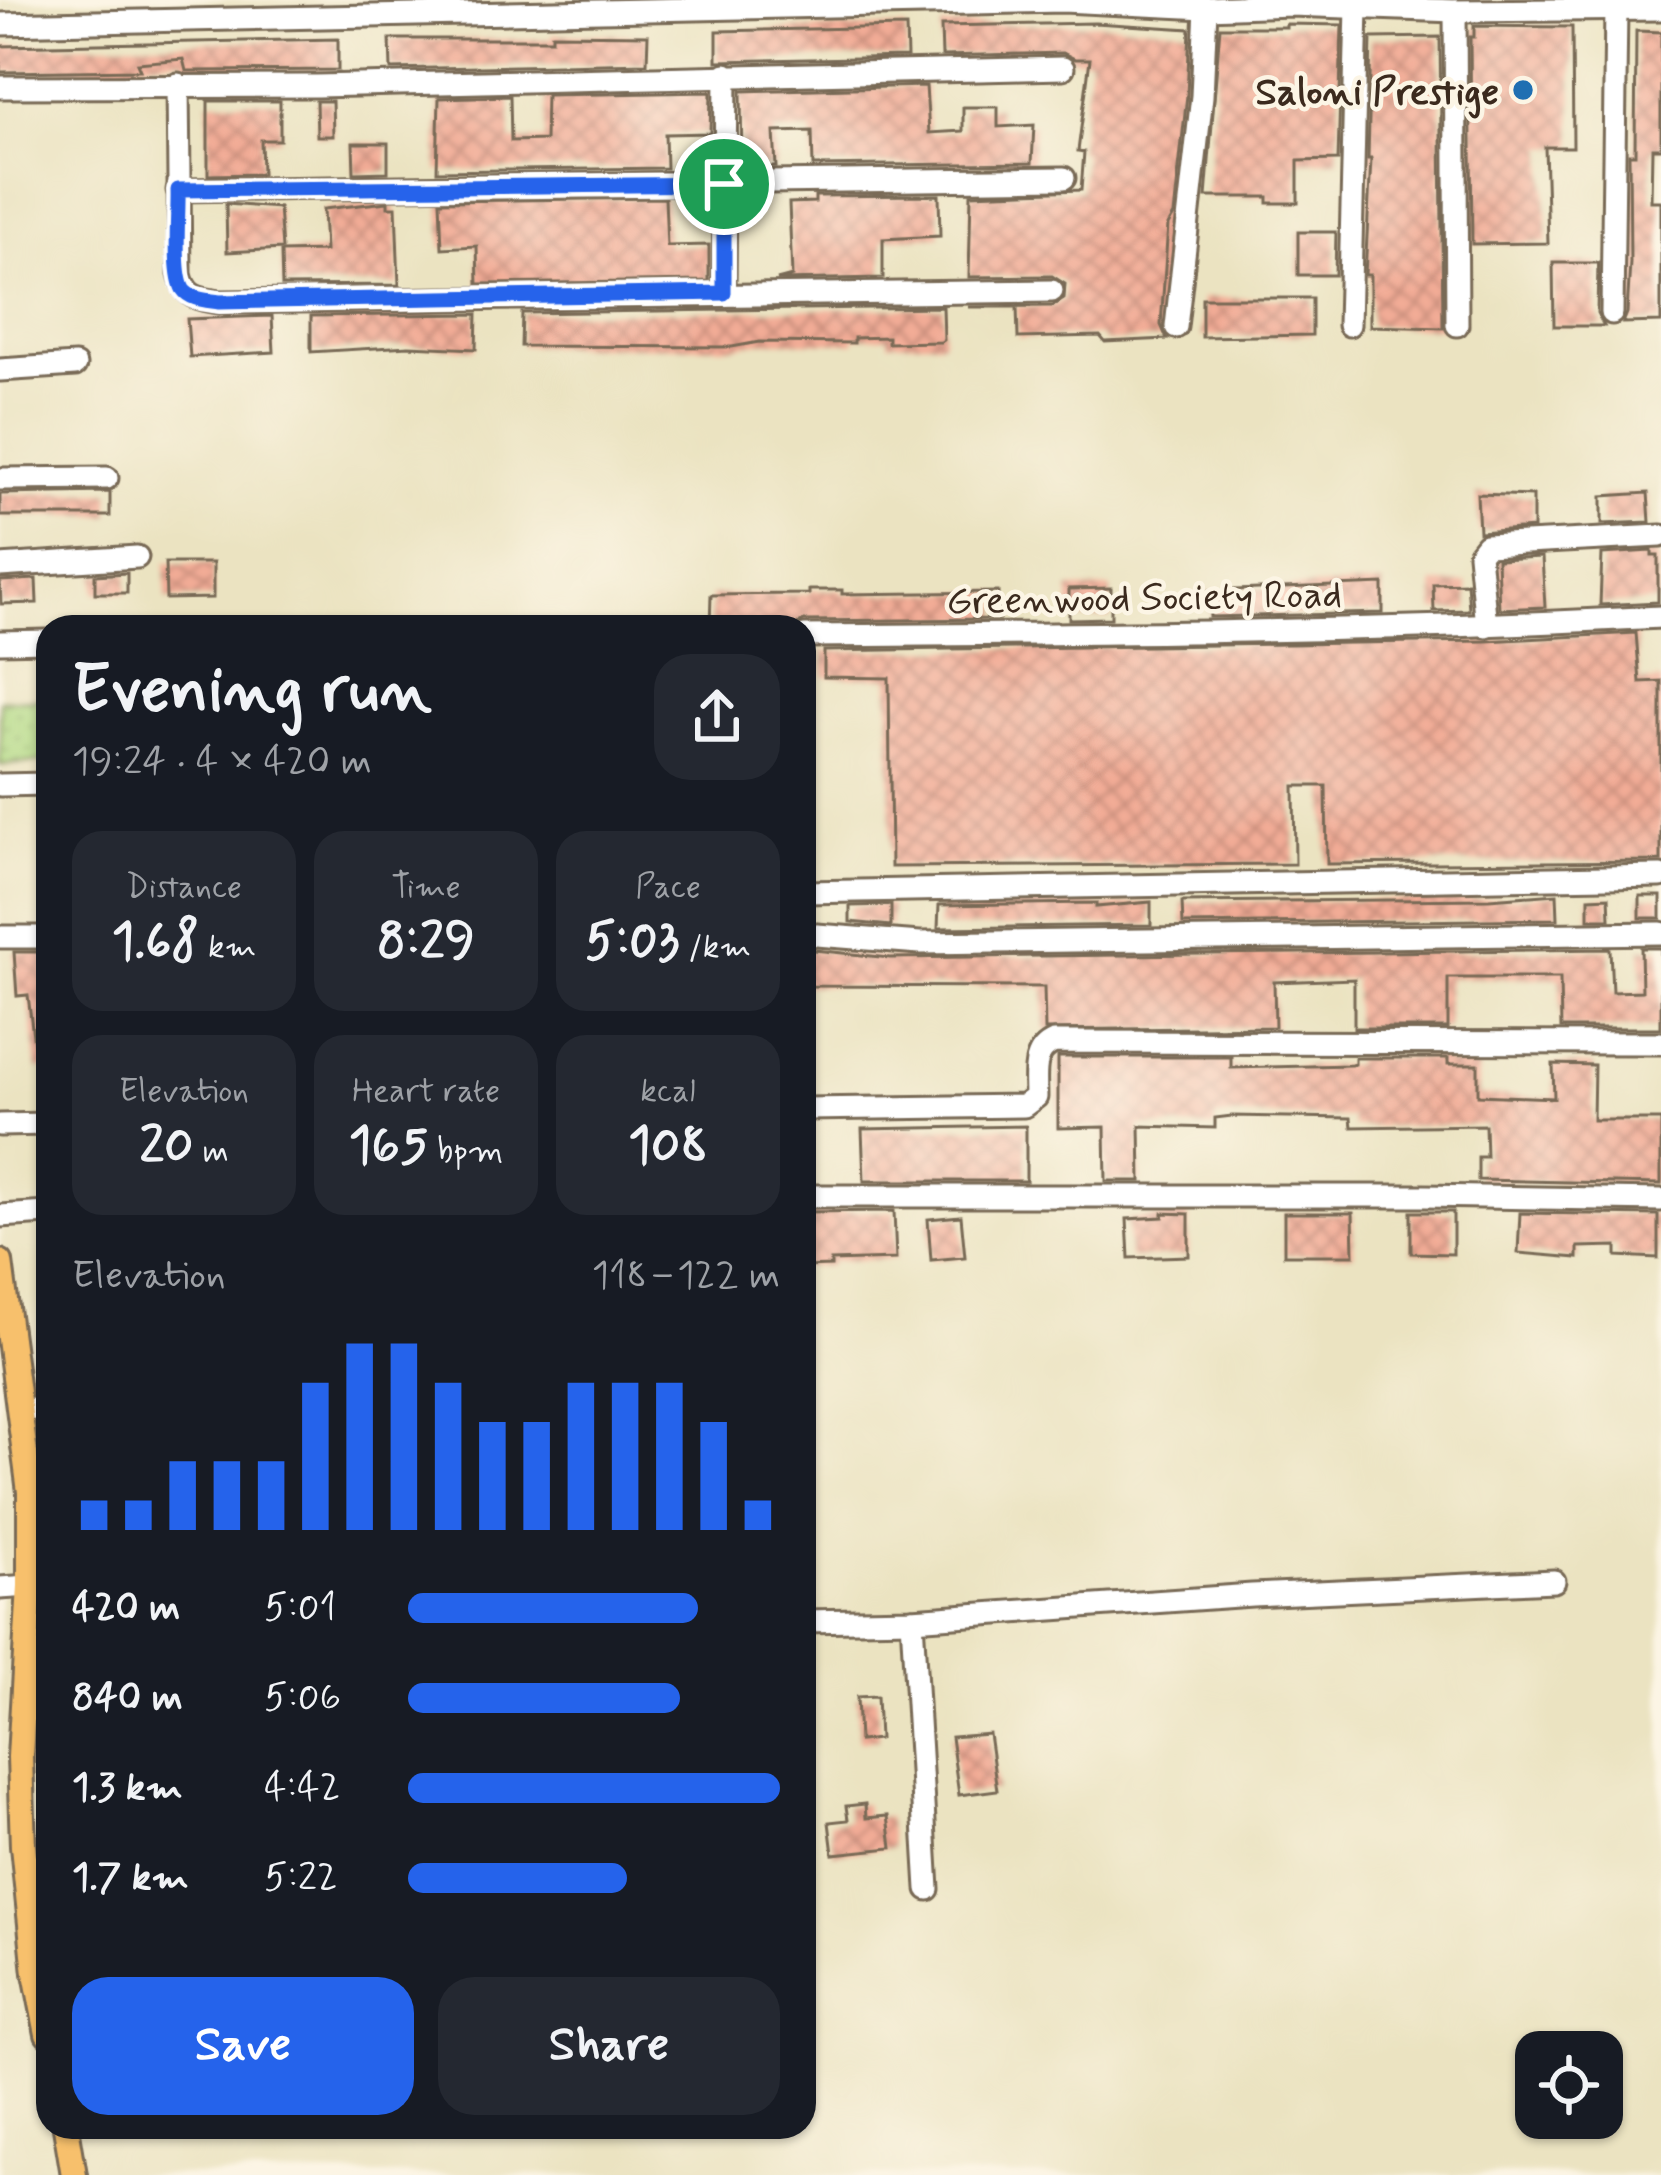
<!DOCTYPE html>
<meta charset="utf-8">
<style>
body{margin:0;font-family:Mynerve,sans-serif;background:#242831;color:#f1f3f6;height:100vh;display:flex;flex-direction:column;font-size:45px;white-space:nowrap}
*{box-sizing:border-box;margin:0}
p{font-size:39px;color:#9ea1a6}
.icon{flex:none;width:66px;height:66px;fill:none;stroke:currentColor;stroke-width:2;stroke-linecap:round;stroke-linejoin:round}
.map{position:relative;flex:1;overflow:hidden}
.sheet{position:absolute;left:36px;top:615px;width:780px;height:1524px;display:flex;flex-direction:column;background:#171b24;border-radius:36px;box-shadow:0 3px 9px #0004}
.sheet>*{flex:none}
.controls{position:absolute;left:1515px;top:2031px;display:grid;gap:24px}
.controls a{display:grid;place-items:center;width:108px;height:108px;border-radius:24px;background:#171b24;box-shadow:0 3px 9px #0004;font-size:60px}
.pin{position:absolute;display:grid;place-items:center;width:102px;height:102px;color:#fff;margin:-51px;border:6px solid #fff;border-radius:50%;box-shadow:0 3px 12px #0007}
.round{display:grid;place-items:center;flex:none;width:126px;height:126px;border-radius:36px;background:#242831}
.summary{display:flex;align-items:center;justify-content:space-between;height:204px;padding:0 36px}
h1{font-size:66px;font-weight:700;line-height:90px}
.metrics{display:grid;grid-template-columns:repeat(3,1fr);gap:18px;height:204px;padding:12px 36px}
.metrics div{display:grid;align-content:center;border-radius:30px;background:#242831;text-align:center}
.metrics b{font-size:51px;font-weight:700}
.metrics small{font-size:33px;font-weight:400}
.metrics p{font-size:33px}
.chart{height:336px;padding:24px 36px}
.chart p{display:flex;justify-content:space-between}
.chart svg{width:100%;height:216px;margin-top:12px;stroke:#2563eb;stroke-width:6}
.button{display:flex;gap:24px;margin-top:auto;padding:24px 36px}
.button a{flex:1;height:138px;border-radius:36px;background:#2563eb;color:#fff;font-size:48px;font-weight:700;line-height:138px;text-align:center}
.button a+a{background:#242831;color:#f1f3f6}
ul{padding:0 36px;list-style:none;font-size:39px}
li{display:grid;grid-template-columns:192px 144px 1fr;align-items:center;height:90px}
li i{height:30px;border-radius:15px;background:#2563eb}
.map>svg:first-child{display:block}
.grass{fill:url(#grass-dots);stroke:#768250;stroke-width:3}
.building{fill:url(#building-cross-hatch)}
.lines{fill:none;stroke-linecap:round;stroke-linejoin:round}
.minor-casing{stroke:#796b57;stroke-width:27}
.major-casing{stroke:#796b57;stroke-width:30}
.minor{stroke:#fff;stroke-width:21}
.major{stroke:#f7c06c;stroke-width:24}
.route-casing{stroke:#fff;stroke-width:24}
.route{stroke:#2563eb;stroke-width:15}
.poi-dot{fill:#1f6fb2;stroke:#fcf5e5;stroke-width:4.5}
.labels{text-anchor:middle;stroke-width:9;stroke-linejoin:round;paint-order:stroke}
.poi-label{font-size:39px;font-weight:bold;fill:#3b2a1e;stroke:#fcf5e5;text-anchor:end}
.street-label{font-size:39px;fill:#3b2a1e;stroke:#fcf5e5}
</style>
<div class="map">
<svg width="1661" height="2175" viewBox="0 0 1661 2175">
<defs>
<pattern id="grass-dots" width="8" height="8" patternUnits="userSpaceOnUse" patternTransform="scale(3)"><rect width="8" height="8" fill="#b1d983"/><path d="M2 2h.1M6 6h.1" fill="none" stroke="#99ba71" stroke-width="1.8" stroke-linecap="round"/></pattern>
<pattern id="building-cross-hatch" width="8" height="8" patternUnits="userSpaceOnUse" patternTransform="scale(3)"><rect width="8" height="8" fill="#f2ac96"/><path d="M0 0l8 8M0 8l8-8" fill="none" stroke="#c58c7a"/></pattern>
</defs>
<rect width="100%" height="100%" fill="#fcf5e5"/>
<filter id="ink" filterUnits="userSpaceOnUse"><feTurbulence type="fractalNoise" baseFrequency=".00833" numOctaves="2"/><feDisplacementMap in="SourceGraphic" scale="24" xChannelSelector="R" yChannelSelector="G"/><feConvolveMatrix kernelMatrix="1 2 1 2 8 2 1 2 1" color-interpolation-filters="sRGB"/></filter>
<filter id="wash" filterUnits="userSpaceOnUse"><feTurbulence type="fractalNoise" baseFrequency=".004" numOctaves="4" result="noise"/><feDisplacementMap in="SourceGraphic" scale="48" xChannelSelector="R" yChannelSelector="G"/><feGaussianBlur stdDeviation="2.7" result="paint"/><feColorMatrix in="noise" values="0 0 0 0 0 0 0 0 0 0 0 0 0 0 0 0 0 1.4 0 .05"/><feComposite in="paint" operator="in"/></filter>
<g filter="url(#wash)">
<rect width="100%" height="100%" fill="#ebe3c1"/>
<!-- grass -->
<path class="grass" d="M48,699V761L0,765V700Z"/>
<g id="blocks">
<!-- building -->
<g class="building">
<path d="M1095,23L1190,29L1187,95L1174,215L1168,225L1161,325L1167,339L1105,342L1100,336L1018,338L1017,307H968L1053,306L1064,299L1065,284L1052,276L969,277L971,194L1081,190L1084,152L1078,151L1090,59H1075L1063,53L942,56L941,26Z"/>
<path d="M1286,24L1342,25L1338,160L1298,161V203H1268V197H1206L1220,27H1286Z"/>
<path d="M1474,26L1572,27L1573,147H1545L1548,243L1472,244L1470,37H1474Z"/>
<path d="M906,27L907,57L717,61V31Z"/>
<path d="M1636,31L1661,32V148H1652L1651,201H1661V322L1623,323L1627,313L1630,263L1629,154H1635Z"/>
<path d="M552,34L648,35L647,63L391,69L390,39H552Z"/>
<path d="M1440,37L1443,328L1370,326V275H1365L1371,159H1368L1371,38Z"/>
<path d="M338,39V70L186,71L183,59L137,63L140,70L0,72V46Z"/>
<path d="M926,86L929,133L963,131V107H998V127L1034,125L1032,163L813,166L812,131L774,132L776,167H742L741,91Z"/>
<path d="M711,92L710,133L665,134L666,168L437,171L439,98L510,96L511,141L545,140L546,95Z"/>
<path d="M208,101H280V140H261L262,174L208,175Z"/>
<path d="M316,101H332L333,136H317Z"/>
<path d="M353,143H388V172L354,173Z"/>
<path d="M939,195L940,236L883,239V278L777,280L792,276L789,203L815,202V196Z"/>
<path d="M665,198L667,246L709,245V281L478,284L477,246L442,248L440,201Z"/>
<path d="M388,202V207H396L399,285L282,286L281,252L325,251L323,209Z"/>
<path d="M226,204L279,208L282,249L227,252Z"/>
<path d="M1298,232H1336L1335,275H1298Z"/>
<path d="M1553,263H1598L1597,313L1604,326H1554Z"/>
<path d="M1202,298H1312V335L1202,337Z"/>
<path d="M943,307L944,340L941,342L888,343V337L854,338V343L759,342L732,347L521,346L522,313Z"/>
<path d="M477,314L476,349L409,346L311,352V316Z"/>
<path d="M272,316L274,352L190,357L187,319Z"/>
<path d="M110,492V516H0V494Z"/>
<path d="M1648,493L1650,522L1602,524V496Z"/>
<path d="M1477,494L1533,496V528L1479,532Z"/>
<path d="M1652,551V556H1658V602L1600,605L1602,554Z"/>
<path d="M1542,557L1545,607L1499,609L1497,559Z"/>
<path d="M165,563H213V598L166,599Z"/>
<path d="M127,573V593H95V575Z"/>
<path d="M36,579L37,603L1,604L0,581Z"/>
<path d="M1467,583L1469,610L1434,611L1433,584Z"/>
<path d="M1383,584V613L1210,617L1209,591Z"/>
<path d="M1111,588V618L1069,619V589Z"/>
<path d="M809,590H842V594L998,592L999,619L804,621L792,627H710L711,595L809,594Z"/>
<path d="M1636,633L1640,682L1661,681V861L1327,864L1326,786H1294L1295,864L891,867L889,678L824,677V651L1486,641Z"/>
<path d="M1557,894L1558,919L1183,924L1182,902L1489,899Z"/>
<rect x="1640" y="896" width="21" height="22"/>
<path d="M1609,897L1610,919H1589V898Z"/>
<path d="M1151,902V925L938,928L939,905L1096,903V907Z"/>
<path d="M891,905V926L850,922V906Z"/>
<path d="M1641,948H1661V1028H1561L1560,978H1448V1028H1354V979L1274,982L1275,1027L1045,1030L1044,987L804,986V949L890,958L1610,949L1612,992L1642,991Z"/>
<path d="M14,952H48V1069H37L28,995L17,996Z"/>
<path d="M1058,1057H1231V1068L1351,1065L1355,1064V1058H1448V1064H1478V1095L1554,1098L1553,1064L1594,1065L1593,1120H1661V1184L1478,1180V1157H1486L1485,1125L1352,1127L1351,1118L1232,1116L1215,1118V1128L1140,1126L1141,1181H1106L1105,1127L1058,1128Z"/>
<path d="M1026,1126V1181H864L862,1129Z"/>
<path d="M894,1211L896,1259L831,1261V1266L804,1267V1212Z"/>
<path d="M1411,1212H1453V1254L1411,1253Z"/>
<path d="M1163,1213L1189,1214V1256L1129,1258L1127,1219L1163,1217Z"/>
<path d="M1284,1213H1353L1354,1255H1284Z"/>
<path d="M1520,1213L1658,1215V1258L1617,1256V1246L1578,1247V1258L1518,1253Z"/>
<path d="M961,1216L965,1257L931,1260L928,1219Z"/>
<path d="M877,1696L879,1739L859,1741L857,1697Z"/>
<path d="M989,1734L997,1790L959,1795L951,1737Z"/>
<path d="M865,1804L866,1818L888,1816L892,1848L833,1854L829,1822L848,1820L846,1806Z"/>
</g>
</g>
</g>
<g filter="url(#ink)">
<use href="#blocks" fill-opacity="0" stroke="#796b57" stroke-width="3"/>
<g class="lines">
<!-- minor casing -->
<g class="minor-casing">
<g id="minor">
<path d="M1455,11L1457,325"/>
<path d="M0,24L1063,1L1206,8L1291,5L1455,11L1661,9"/>
<path d="M178,84L180,274C185,297 197,299 219,302L1052,291"/>
<path d="M0,87L317,86L1063,68"/>
<path d="M178,190L1064,178"/>
<path d="M724,293L726,74"/>
<path d="M1612,313L1616,8"/>
<path d="M1349,325L1357,7"/>
<path d="M1176,327L1202,96L1206,8"/>
<path d="M0,370L75,365"/>
<path d="M0,479L107,478"/>
<path d="M0,566L137,557"/>
<path d="M1486,626L1479,554L1486,545L1661,536"/>
<path d="M804,636C1090,634 1375,632 1661,617"/>
<path d="M0,642L48,641"/>
<path d="M0,785L48,784"/>
<path d="M804,892L1661,876"/>
<path d="M804,934L920,943L1661,933"/>
<path d="M0,937H48"/>
<path d="M804,1109L1024,1106L1036,1097C1036,1075 1031,1052 1054,1042L1661,1043"/>
<path d="M0,1125L48,1124"/>
<path d="M804,1196H1425L1661,1200"/>
<path d="M0,1216L48,1213"/>
<path d="M22,1410L48,1408"/>
<path d="M0,1588L30,1586"/>
<path d="M912,1619L928,1889"/>
<path d="M804,1621L912,1619L1252,1595L1554,1581"/>
<path d="M26,1654L48,1653"/>
</g>
</g>
<!-- major casing -->
<g class="major-casing">
<g id="major">
<path d="M0,1262L30,1492V1586L20,1757L23,1846L36,1973L48,2034"/>
<path d="M66,2127L74,2175"/>
</g>
</g>
<!-- minor -->
<use href="#minor" class="minor"/>
<!-- major -->
<use href="#major" class="major"/>
</g>
</g>
<g class="lines" filter="url(#ink)">
<!-- route casing -->
<g class="route-casing">
<path id="route" d="M724,184V293L219,302C207,300 190,300 183,289C173,271 179,212 178,190Z"/>
</g>
<!-- route -->
<use href="#route" class="route"/>
</g>
<!-- markers -->
<circle class="poi-dot" cx="1523" cy="90" r="12"/>
<g class="labels">
<!-- poi labels -->
<g class="poi-label">
<text x="1499" y="104">Saloni Prestige</text>
</g>
<!-- street labels -->
<g class="street-label">
<text transform="translate(1144 596) rotate(-1)" y="14">Greenwood Society Road</text>
</g>
</g>
</svg>
<div class="controls">
<a><svg class="icon" aria-label="locate" viewBox="0 0 24 24"><circle cx="12" cy="12" r="6"/><path d="M12 2v4M12 18v4M2 12h4M18 12h4"/></svg></a>
</div>
<div class="pin" style="left:724px;top:184px;background:#1e9e55"><svg class="icon" aria-label="arrive" viewBox="0 0 24 24"><path d="M6 21V4h12l-3 4 3 4H6"/></svg></div>
<section class="sheet">
<div class="summary"><div><h1>Evening run</h1><p>19:24 · 4 × 420 m</p></div><a class="round"><svg class="icon" aria-label="share" viewBox="0 0 24 24"><path d="M12 15V3M7 8l5-5 5 5M5 13v7h14v-7"/></svg></a></div>
<div class="metrics">
<div><p>Distance</p><b>1.68<small> km</small></b></div>
<div><p>Time</p><b>8:29</b></div>
<div><p>Pace</p><b>5:03<small> /km</small></b></div>
</div>
<div class="metrics">
<div><p>Elevation</p><b>20<small> m</small></b></div>
<div><p>Heart rate</p><b>165<small> bpm</small></b></div>
<div><p>kcal</p><b>108</b></div>
</div>
<div class="chart"><p><span>Elevation</span>118–122 m</p>
<svg viewBox="0 0 160 44" preserveAspectRatio="none"><path d="M5 44V38M15 44V38M25 44V30M35 44V30M45 44V30M55 44V14M65 44V6M75 44V6M85 44V14M95 44V22M105 44V22M115 44V14M125 44V14M135 44V14M145 44V22M155 44V38"/></svg>
</div>
<ul>
<li><b>420 m</b>5:01<i style="width:78%"></i></li>
<li><b>840 m</b>5:06<i style="width:73%"></i></li>
<li><b>1.3 km</b>4:42<i style="width:100%"></i></li>
<li><b>1.7 km</b>5:22<i style="width:59%"></i></li>
</ul>
<div class="button"><a>Save</a><a>Share</a></div>
</section>
</div>
